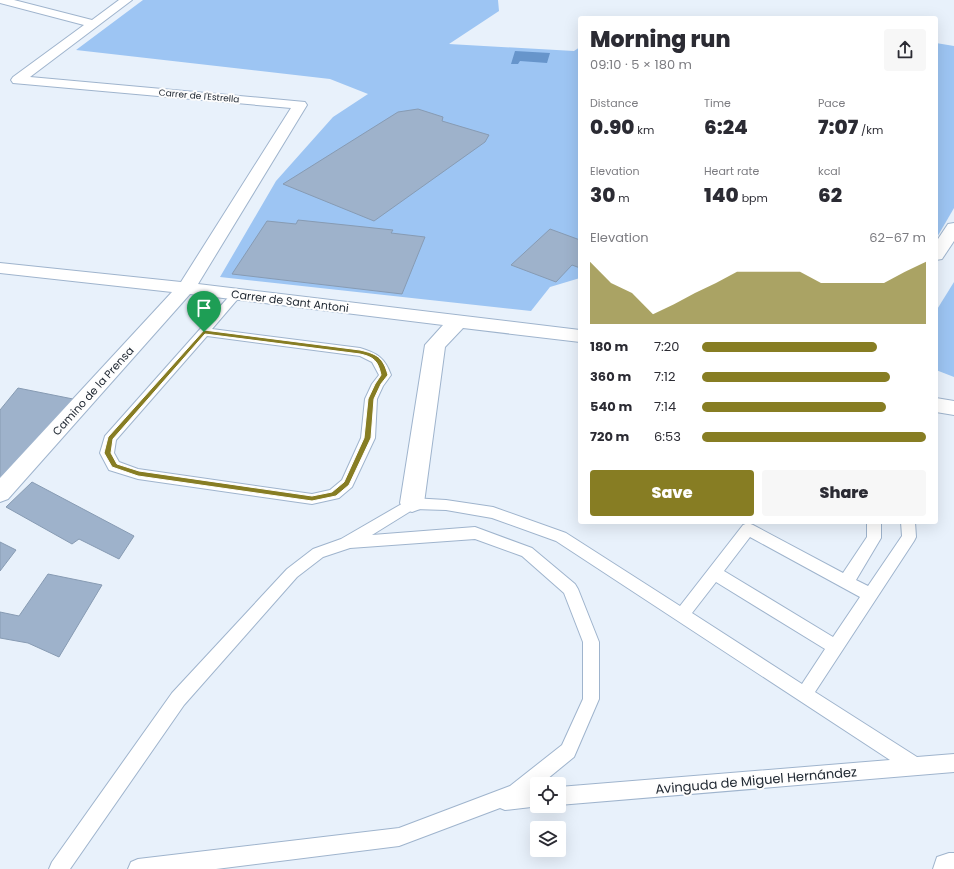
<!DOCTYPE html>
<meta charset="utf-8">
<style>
body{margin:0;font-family:Poppins,sans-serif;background:#f7f7f7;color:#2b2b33;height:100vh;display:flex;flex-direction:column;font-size:15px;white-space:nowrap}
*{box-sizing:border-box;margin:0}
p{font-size:13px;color:#7c7c81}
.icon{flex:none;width:22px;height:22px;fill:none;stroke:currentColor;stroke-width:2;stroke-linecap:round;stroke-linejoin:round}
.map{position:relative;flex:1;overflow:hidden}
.side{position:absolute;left:578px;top:16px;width:360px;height:508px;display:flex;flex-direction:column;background:#fff;border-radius:4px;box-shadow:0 4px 16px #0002}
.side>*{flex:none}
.tools{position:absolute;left:530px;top:777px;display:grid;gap:8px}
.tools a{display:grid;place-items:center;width:36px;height:36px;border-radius:4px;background:#fff;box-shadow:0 4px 16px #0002;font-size:20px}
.pin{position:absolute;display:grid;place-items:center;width:34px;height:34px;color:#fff;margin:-41px -17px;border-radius:50% 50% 50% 0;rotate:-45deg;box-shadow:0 0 4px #0007}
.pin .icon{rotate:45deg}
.round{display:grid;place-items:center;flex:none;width:42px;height:42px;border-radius:4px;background:#f7f7f7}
.head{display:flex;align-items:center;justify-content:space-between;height:68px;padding:0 12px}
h1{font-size:22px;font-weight:800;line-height:30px}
.stats{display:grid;grid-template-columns:repeat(3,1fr);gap:6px;height:68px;padding:4px 12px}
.stats div{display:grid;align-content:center}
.stats b{font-size:20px;font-weight:800}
.stats small{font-size:11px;font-weight:400}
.stats p{font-size:11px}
.chart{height:112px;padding:8px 12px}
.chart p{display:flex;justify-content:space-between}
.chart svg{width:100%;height:72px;margin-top:4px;fill:#877d23;opacity:.7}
.primary-button{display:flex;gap:8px;margin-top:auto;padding:8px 12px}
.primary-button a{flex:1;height:46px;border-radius:4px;background:#877d23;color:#fff;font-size:16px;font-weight:800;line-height:46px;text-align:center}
.primary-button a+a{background:#f7f7f7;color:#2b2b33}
ul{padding:0 12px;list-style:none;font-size:13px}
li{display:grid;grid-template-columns:64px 48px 1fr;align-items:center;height:30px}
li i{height:10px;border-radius:5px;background:#877d23}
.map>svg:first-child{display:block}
.green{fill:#9dc5f3}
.water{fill:#6795cb}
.building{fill:#9eb2cb;stroke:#879bb3}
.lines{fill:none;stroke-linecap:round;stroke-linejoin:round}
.service-casing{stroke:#9fb4cd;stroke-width:2}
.minor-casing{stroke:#9fb4cd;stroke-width:2}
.primary-casing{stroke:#9fb4cd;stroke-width:2}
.service{fill:#fff;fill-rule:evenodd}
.minor{fill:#fff;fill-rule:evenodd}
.primary{fill:#fff;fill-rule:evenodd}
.route{fill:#877d23;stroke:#fff;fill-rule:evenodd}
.labels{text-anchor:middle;stroke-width:4;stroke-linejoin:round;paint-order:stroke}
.far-street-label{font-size:9px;fill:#202832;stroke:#fdfdfd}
.street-label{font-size:11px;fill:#202832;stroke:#fdfdfd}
.near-street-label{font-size:13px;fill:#202832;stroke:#fdfdfd}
</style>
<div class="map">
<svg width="954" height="869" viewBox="0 0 954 869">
<rect width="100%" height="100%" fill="#e8f1fb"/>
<!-- green -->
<g class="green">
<path d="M143,0H498L499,11L449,44L574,51L580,47V278L550,287L531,311L220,277L276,181L333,117L368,94L330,79L76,50Z"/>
<path d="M936,43L954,46V208L936,239Z"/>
<path d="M954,282V377L936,370V311Z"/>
</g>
<!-- water -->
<path class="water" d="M515,51L550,53L547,63L520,61L518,64H511Z"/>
<!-- building -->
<g class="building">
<path d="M418,109L443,117L442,121L489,135L485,142L374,221L283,184L398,112Z"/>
<path d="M298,220L393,230L391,233L425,237L402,294L232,274L267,221L296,224Z"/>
<path d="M550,229L580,240V268L572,265L556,282L511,265Z"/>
<path d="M18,388L73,399L0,481V410Z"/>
<path d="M32,482L134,536L119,559L79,539L72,544L6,507Z"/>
<path d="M0,542L16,550L0,571Z"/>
<path d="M48,574L102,585L59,657L28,643L0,638V612L19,616Z"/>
</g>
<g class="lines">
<!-- service casing -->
<g class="service-casing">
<g id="service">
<path d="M237,291L242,294L212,329L360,348C377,353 385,358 391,375L383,386L377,399L375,438L352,487L339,498L312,504L138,479L109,470L100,453L105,436L233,292ZM207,336L360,356L372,362L379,375L372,384L365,399L361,438L342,480L330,490L312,494L138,469L119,462L114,453L116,440Z"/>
<path d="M412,498L446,500L493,507L566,533L680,606L743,525L748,523L753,525L843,573L867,537V522H881V538L856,580L868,586L902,536L901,522H915L916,537L914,541L815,692L917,757L954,754V772L559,805V787L890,760L556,541L492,518L446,510L414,509L372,535L475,527L532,548L575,584L578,589L599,642V699L574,757L541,784H537V787L535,789H537V806H540L505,810L500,808L399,846L216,869H128L131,862L138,859L399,828L510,786L562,745L583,699V642L564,593L522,556L475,539L350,548L323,557L297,577L184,705L70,869H49L52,862L172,693L287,569L313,549L341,539ZM750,537L860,597L833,637L724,571ZM716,582L825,649L802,684L692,613Z"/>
</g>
</g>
<!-- minor casing -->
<g class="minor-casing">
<g id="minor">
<path d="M0,0H14L92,20L119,0H132L30,77L305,102L307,105L198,284L580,330V342L463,328L445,347L424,503L420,509L412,512L404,509L400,503L425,345L443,325L190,294L8,499L0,502V478L172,292L0,273V263L181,282L291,108L13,83L11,80L13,77L84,25L0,3Z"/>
<path d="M954,223V241L942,259L936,260V242L948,224Z"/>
<path d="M936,398L954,401V415L936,412Z"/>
</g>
</g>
<!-- primary casing -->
<g class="primary-casing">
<path id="primary" d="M949,853H954V869H933L937,857Z"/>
</g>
<!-- service -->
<use href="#service" class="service"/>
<!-- minor -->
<use href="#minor" class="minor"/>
<!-- primary -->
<use href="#primary" class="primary"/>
</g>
<!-- route -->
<path class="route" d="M204,330L360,350C377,354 383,357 388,375L381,384L374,399L371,438L349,485L336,496L312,501L138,476L112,467L104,453L108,437ZM205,334L360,354C374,357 378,361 381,375L375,384L368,399L364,438L344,482L332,492L312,496L139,471L117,464L111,453L113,439Z"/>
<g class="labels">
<!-- far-street labels -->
<g class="far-street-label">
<text transform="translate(199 96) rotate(5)" y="3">Carrer de l'Estrella</text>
</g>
<!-- street labels -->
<g class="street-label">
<text transform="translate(290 301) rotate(7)" y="4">Carrer de Sant Antoni</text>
<text transform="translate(93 391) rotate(-48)" y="4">Camino de la Prensa</text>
</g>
<!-- near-street labels -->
<g class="near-street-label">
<text transform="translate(756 780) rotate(-5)" y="5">Avinguda de Miguel Hernández</text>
</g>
</g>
</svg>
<div class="tools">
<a><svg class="icon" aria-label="locate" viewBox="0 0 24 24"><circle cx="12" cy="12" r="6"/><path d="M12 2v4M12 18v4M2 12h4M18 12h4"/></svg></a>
<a><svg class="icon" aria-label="layers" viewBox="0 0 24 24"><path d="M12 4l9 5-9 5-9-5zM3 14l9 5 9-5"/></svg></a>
</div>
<div class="pin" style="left:204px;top:332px;background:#1e9e55"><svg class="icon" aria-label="arrive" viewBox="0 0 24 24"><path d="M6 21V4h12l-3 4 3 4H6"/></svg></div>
<section class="side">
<div class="head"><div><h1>Morning run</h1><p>09:10 · 5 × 180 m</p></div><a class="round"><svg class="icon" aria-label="share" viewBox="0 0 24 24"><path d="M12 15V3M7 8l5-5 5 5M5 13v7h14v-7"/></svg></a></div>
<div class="stats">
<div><p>Distance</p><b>0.90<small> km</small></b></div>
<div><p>Time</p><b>6:24</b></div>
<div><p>Pace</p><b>7:07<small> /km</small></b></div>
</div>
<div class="stats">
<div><p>Elevation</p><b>30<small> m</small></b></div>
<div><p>Heart rate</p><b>140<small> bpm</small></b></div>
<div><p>kcal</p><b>62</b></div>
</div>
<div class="chart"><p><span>Elevation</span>62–67 m</p>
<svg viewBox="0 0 160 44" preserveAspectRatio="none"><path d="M0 44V6L10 19L20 25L30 38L40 32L50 25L60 19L70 12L80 12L90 12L100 12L110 19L120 19L130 19L140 19L150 12L160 6V44z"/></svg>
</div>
<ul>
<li><b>180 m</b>7:20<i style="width:78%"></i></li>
<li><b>360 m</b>7:12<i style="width:84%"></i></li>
<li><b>540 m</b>7:14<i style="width:82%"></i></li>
<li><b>720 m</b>6:53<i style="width:100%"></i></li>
</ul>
<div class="primary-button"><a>Save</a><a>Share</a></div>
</section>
</div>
